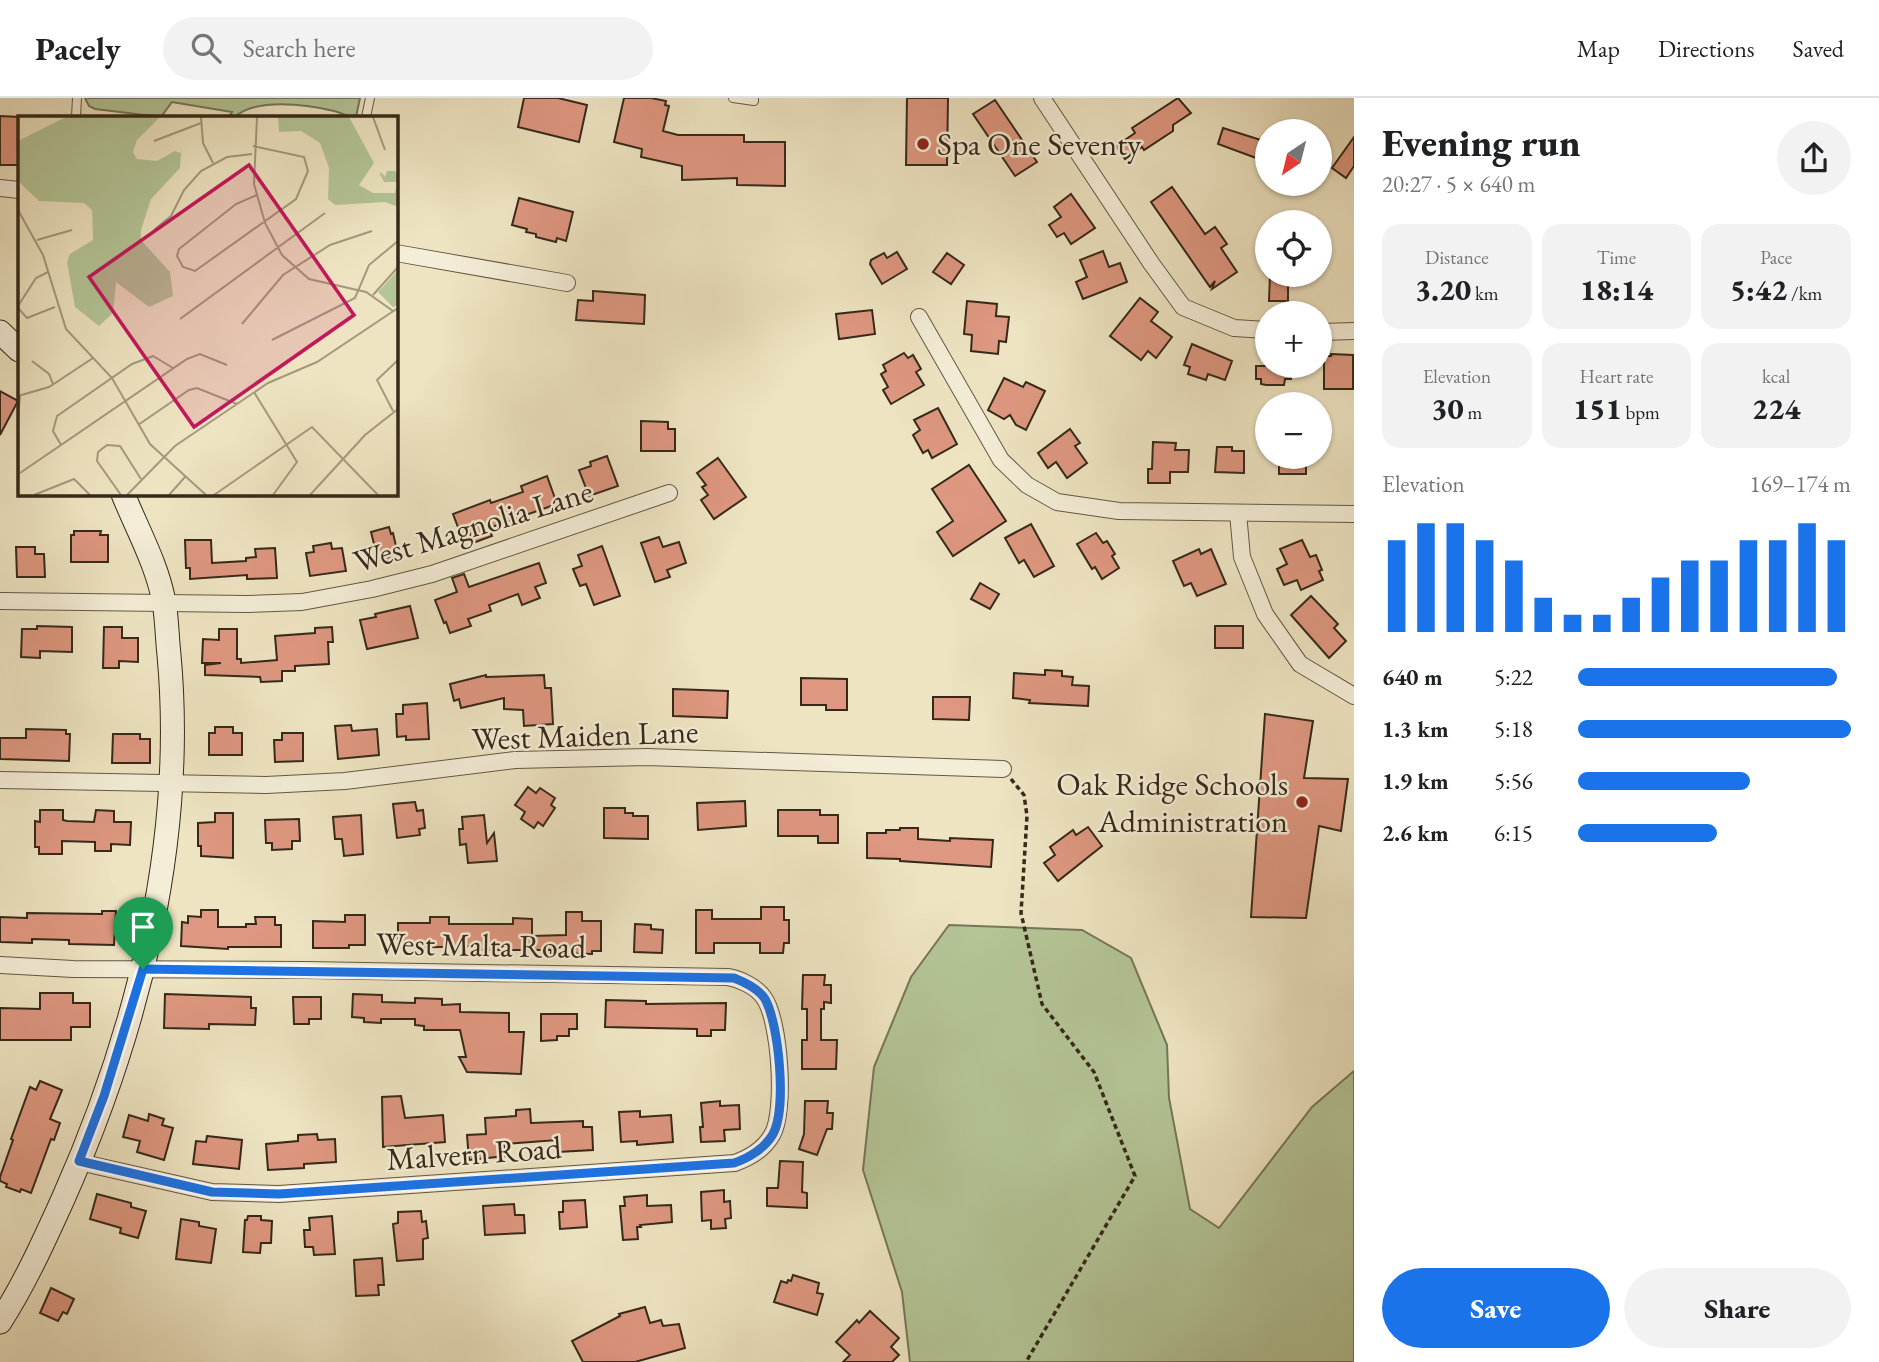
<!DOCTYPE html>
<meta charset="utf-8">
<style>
body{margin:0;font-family:"EB Garamond",serif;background:#f2f2f2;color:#202124;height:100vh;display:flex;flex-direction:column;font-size:26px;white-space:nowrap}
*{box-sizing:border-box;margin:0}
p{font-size:23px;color:#757577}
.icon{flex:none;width:38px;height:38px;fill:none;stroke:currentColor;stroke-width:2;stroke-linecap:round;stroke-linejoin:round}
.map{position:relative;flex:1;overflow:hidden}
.panel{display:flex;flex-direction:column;background:#fff;width:525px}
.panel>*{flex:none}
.needle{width:46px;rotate:215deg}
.fabs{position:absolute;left:1255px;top:21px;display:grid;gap:14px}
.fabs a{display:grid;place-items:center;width:77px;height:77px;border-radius:50%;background:#fff;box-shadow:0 2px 5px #0004;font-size:35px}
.pin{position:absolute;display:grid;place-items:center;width:60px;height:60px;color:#fff;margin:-72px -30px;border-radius:50% 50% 50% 0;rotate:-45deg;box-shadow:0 0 7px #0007}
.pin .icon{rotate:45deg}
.round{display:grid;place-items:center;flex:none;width:74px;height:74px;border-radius:37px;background:#f2f2f2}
.summary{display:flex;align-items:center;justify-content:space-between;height:119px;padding:0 28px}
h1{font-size:38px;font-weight:800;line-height:52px}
.stats{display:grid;grid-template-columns:repeat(3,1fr);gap:10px;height:119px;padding:7px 28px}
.stats div{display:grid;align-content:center;border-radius:18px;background:#f2f2f2;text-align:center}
.stats b{font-size:30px;font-weight:800}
.stats small{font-size:19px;font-weight:400}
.stats p{font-size:19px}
.chart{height:196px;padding:14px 28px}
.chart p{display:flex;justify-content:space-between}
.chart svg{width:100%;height:126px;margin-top:7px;stroke:#1a73e8;stroke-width:6}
.primary-button{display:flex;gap:14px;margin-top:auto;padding:14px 28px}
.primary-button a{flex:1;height:80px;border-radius:42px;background:#1a73e8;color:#fff;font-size:28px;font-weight:800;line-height:80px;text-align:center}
.primary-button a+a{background:#f2f2f2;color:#202124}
ul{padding:0 28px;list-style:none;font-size:23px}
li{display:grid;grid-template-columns:112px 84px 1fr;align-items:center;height:52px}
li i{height:18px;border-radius:9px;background:#1a73e8}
header{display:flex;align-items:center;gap:42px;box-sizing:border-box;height:98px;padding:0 35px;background:#fff;border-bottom:2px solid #e0e0e0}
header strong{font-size:33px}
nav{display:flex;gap:38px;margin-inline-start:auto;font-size:24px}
.search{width:490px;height:63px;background:#f2f2f2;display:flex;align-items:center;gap:18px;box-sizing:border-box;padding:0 24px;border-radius:38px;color:#757577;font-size:26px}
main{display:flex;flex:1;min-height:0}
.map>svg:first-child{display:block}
.green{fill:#b4c597;stroke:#747758;stroke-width:2}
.building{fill:#de9780;stroke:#352919;stroke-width:2}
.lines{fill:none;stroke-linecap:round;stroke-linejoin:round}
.lane-casing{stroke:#635843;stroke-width:10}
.street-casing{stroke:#635843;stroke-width:18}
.secondary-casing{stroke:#352919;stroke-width:25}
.path{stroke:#352919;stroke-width:3.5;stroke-dasharray:5 3.5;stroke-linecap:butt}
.lane{stroke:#f4edd7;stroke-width:8}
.street{stroke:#f4edd7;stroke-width:16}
.secondary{stroke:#f4edd7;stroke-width:23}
.route-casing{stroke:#fff;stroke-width:14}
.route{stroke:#1a73e8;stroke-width:9}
.poi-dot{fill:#8f2418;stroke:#f4edd7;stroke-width:2.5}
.labels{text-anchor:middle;stroke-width:5;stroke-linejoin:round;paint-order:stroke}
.poi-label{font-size:32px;fill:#352919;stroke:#f4edd7;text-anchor:start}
.street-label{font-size:32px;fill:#352919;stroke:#f4edd7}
.inset-road{fill:none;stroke:#a4997e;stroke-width:2}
.view{fill:#c2185b;fill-opacity:0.15;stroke:#c2185b;stroke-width:3.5}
.inset-edge{fill:none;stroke:#352919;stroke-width:3.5}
</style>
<header>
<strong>Pacely</strong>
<div class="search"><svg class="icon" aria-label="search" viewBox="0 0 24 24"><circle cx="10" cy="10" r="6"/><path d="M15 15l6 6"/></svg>Search here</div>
<nav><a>Map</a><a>Directions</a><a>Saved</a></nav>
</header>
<main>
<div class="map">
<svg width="1354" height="1264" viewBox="0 0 1354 1264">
<rect width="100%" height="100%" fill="#eee4c2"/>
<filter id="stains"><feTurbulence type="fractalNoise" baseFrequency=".00286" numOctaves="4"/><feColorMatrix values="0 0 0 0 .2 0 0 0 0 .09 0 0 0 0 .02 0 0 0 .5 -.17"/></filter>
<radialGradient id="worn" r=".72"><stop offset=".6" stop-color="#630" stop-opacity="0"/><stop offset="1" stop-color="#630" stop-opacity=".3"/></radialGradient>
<!-- green -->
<g class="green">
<path d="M85,0H360L356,19C348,19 342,15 334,13C305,6 255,0 235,19H229L232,14L172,4L161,19L95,11L89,8Z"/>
<path d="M949,827L1082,832L1131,860L1167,947L1169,1000L1190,1111L1219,1130L1312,1009L1354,973V1264H910L902,1194L863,1072L874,969L911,879Z"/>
</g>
<!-- building -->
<g class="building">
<path d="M524,0H558L587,7L579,44L518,29Z"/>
<path d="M624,0H651L666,3L665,7L669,8L663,33L678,37H744V44H785V88L737,87V80L682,82V68L641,59L642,51L614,44Z"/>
<path d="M907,0H948L947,67H906Z"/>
<path d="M1178,0L1191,15L1173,27V33L1144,52L1142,49L1125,61L1116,48L1135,35L1132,30Z"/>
<path d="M995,2L1037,64L1015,78L973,16Z"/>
<path d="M0,18L19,19V67H0Z"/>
<path d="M1223,30L1267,44V64L1218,46Z"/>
<path d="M1354,39V68L1346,80L1332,70Z"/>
<path d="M1172,89L1205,136L1215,129L1227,146L1221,150L1237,174L1212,191L1215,183L1210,189L1151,104Z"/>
<path d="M1071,96L1095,130L1071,146L1064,135L1057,139L1049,127L1061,119L1054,109Z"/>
<path d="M519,100L573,114L566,143L557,140L556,144L536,139V136L526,134L527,131L512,127Z"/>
<path d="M1103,153L1109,169L1120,165L1127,184L1083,201L1076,184L1087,179L1080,162Z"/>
<path d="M897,154L907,171L882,186L870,166L871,162L884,155L887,160Z"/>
<path d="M947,155L964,167L951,186L933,174Z"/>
<path d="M1270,177H1288V203H1269Z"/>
<path d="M593,193L645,197L644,226L576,222L578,202L593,203Z"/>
<path d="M1140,200L1158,214L1151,223L1172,239L1156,260L1148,253L1141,262L1110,238Z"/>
<path d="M967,203L997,206L996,218L1009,219L1006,244L999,243L998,256L971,253L972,237L964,236Z"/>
<path d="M872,212L875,236L839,241L836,216Z"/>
<path d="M1192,246L1232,263L1225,282L1208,276L1206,282L1188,276L1190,269L1184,267Z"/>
<path d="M904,255L908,260L913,257L921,271L916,274L924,287L891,306L883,292L888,289L881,276L886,273L883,267Z"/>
<path d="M1331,256L1353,257V291H1324V258H1331Z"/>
<path d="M1256,268H1291V281H1285L1284,287H1266L1261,286V281H1256Z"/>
<path d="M1004,280L1023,289L1026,284L1045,293L1026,332L1016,327L1010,317L1004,321L988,312Z"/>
<path d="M0,293L18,303L0,337Z"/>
<path d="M938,310L957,346L932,360L928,352L923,355L913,337L920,332L914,322Z"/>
<path d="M641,323L668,324V331H675V353H641Z"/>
<path d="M1070,331L1080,345L1075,348L1087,365L1067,380L1056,364L1048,370L1038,355Z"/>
<path d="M1153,344L1176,345L1175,352H1189L1188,374H1170V385H1148V371H1152Z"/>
<path d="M1217,349H1232V353H1244V375L1215,374Z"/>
<path d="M607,358L618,388L589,398L579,372L591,368L590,364Z"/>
<rect x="1279" y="359" width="27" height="17"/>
<path d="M718,360L746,399L714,421L701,402L708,397L702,389L706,387L697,375Z"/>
<path d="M969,367L1006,423L953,458L937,434L953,423L932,391Z"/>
<path d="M547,378L557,406L489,430L492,438L473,445L469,434L461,437L453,416L490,402L491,405L523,394L521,388Z"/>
<path d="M1031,426L1054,468L1034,479L1024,462L1019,465L1005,440Z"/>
<path d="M389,429L391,436L393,435L398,457L378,462L371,434Z"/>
<path d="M74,433H101L100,437H108V464H71V437H74Z"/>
<path d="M1096,435L1103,445L1107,443L1115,456L1112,458L1119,470L1102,481L1095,469L1092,471L1077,446Z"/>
<path d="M659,439L663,449L679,444L686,465L667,472L670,479L655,484L641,445Z"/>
<path d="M185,442H211L212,465L246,463V460L256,459L255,451L275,450L277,480L247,481V477L190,481V470H186Z"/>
<path d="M1302,442L1310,459L1316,457L1322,472L1319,473L1323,482L1301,492L1297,482L1284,487L1277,471L1287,466L1280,451Z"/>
<path d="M331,445L332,451L342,450L346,473L310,478L306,455L314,454L313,448Z"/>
<path d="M602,448L620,498L594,507L586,486L580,488L573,471L582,468L578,457Z"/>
<path d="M16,449H35V456H44L45,479H17Z"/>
<path d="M1199,451L1201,456L1211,451L1226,486L1197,498L1191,485L1184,488L1173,463Z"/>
<path d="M539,465L546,485L535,489L540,500L522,507L518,496L489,507L491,513L468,521L471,528L450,535L446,524L444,525L435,502L457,494L452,480L464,476L469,489Z"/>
<path d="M980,485L999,496L990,511L971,501Z"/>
<path d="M1311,498L1338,526L1334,530L1346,543L1329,560L1291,517Z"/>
<path d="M410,508L418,540L367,551L360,522L376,519L375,516Z"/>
<path d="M37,528L72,529V554L40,553V560L21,559L22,531H37Z"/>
<rect x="1215" y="528" width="28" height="22"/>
<path d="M104,529H122V540H138V564L119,563V570H103Z"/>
<path d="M332,529L333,544H328L329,566L295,568V573H282V583L261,584L260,579L205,577V567L221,565H202L203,541L219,542V531H237V561H241V565L277,562L275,538L315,535V530Z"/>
<path d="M1045,572L1062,573V578L1073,579L1072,587L1089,588L1088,608L1029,605L1030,602L1013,600L1014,575L1045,577Z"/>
<path d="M486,577V579L544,577L545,590H551L553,626L524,628L523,612L504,611V600L461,610L459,601L454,603L450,586Z"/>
<path d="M801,580L847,581V612H826V607H801Z"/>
<path d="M673,591L728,593L727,620L673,618Z"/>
<path d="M933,599H970L969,622L933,621Z"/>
<path d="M427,605L429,641L406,642V638L397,639L396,616H403V607Z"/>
<path d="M1265,616L1313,623L1304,680L1348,681L1341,733L1319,728L1306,820L1251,819Z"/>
<path d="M351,627L352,633L377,631L379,657L338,661L335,628Z"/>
<path d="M215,629H233V635H242V657H209V635H215Z"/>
<path d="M26,631L66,632V636H70L69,663L0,661V640H26Z"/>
<path d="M282,635H303V663L275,664L274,642H282Z"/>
<path d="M113,636H140V641H150V665H112Z"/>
<path d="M528,689L536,695L540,690L555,700L551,707L555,710L543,728L538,724L534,730L521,721L525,714L515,707Z"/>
<path d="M745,703L746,728L698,732L697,705Z"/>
<path d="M415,704L417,713L423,712L425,730L419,731L420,737L397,740L393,706Z"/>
<path d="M604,710H625V715H633V718H648V741L604,740Z"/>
<path d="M40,712H63V722L67,723L94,724L96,712L114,713V724H131L130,747L111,746V753H95V744L62,743V756H39V749H35V723L40,724Z"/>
<path d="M778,712H820V717H838V745H818V738H778Z"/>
<path d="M215,715H233V760L201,758V748H198V725L215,724Z"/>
<path d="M361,717L363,756L344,758L342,741H335L333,719Z"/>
<path d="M484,717L487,745L494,735L497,763L468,765L466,746L460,747L459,731H463L462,719Z"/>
<path d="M299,721L300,743H292V751L272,752V745H266L265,722Z"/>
<path d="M1088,729L1102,748L1058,783L1044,765L1055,757L1050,749L1073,732L1076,737Z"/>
<path d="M900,730H918V741L950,743V740L993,742L991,769L900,763V761L867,760V735H886V732H900Z"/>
<path d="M761,809H784V822H789V845H784L783,855H760V845H714V855H696V812H712V821H761Z"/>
<path d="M201,812H218V829H246V826H256L255,819H275V827H281V849H228V851L181,848L182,824L188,825V818L201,819Z"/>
<path d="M102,813H116L114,847L69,846V842L32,841V845L0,844V819L27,820V815L102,816Z"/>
<path d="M566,814H582V823H601V853H592V856L551,855V852H481V848L398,850V825H430V819H449V826H513V820L532,821V838L566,837Z"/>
<path d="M345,817H365V847H349V850H313V823L345,824Z"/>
<path d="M635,826L651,827V831L663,832L662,855L634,854Z"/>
<path d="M803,877H825L824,887H831V905L824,904V911H821V942H837L836,971H802V942H807V911H802Z"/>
<path d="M40,895H73V905H90V929H71V942H0V910L40,911Z"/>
<path d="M165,896L251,899V910H256L255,927L209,926V931L164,930Z"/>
<path d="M353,896L382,897V904L415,905V900L442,901V907L460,906V914L509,915V934H524L521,976L467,974L459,959H466L460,932H424V928L415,927V921H381V925L364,924V920L352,919Z"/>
<path d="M293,899H321V921H309V926H294Z"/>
<path d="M606,902L646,903V906L726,905L725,932H711V938H697V931L605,929Z"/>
<path d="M541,916H577V931H569V938H557V942L541,943Z"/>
<path d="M40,983L62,992L50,1021L60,1025L54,1042L51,1041L31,1095L21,1091L20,1094L6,1089L7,1086L0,1083V1079L13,1042L11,1041L30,989L36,992Z"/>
<path d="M401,998L405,1020L443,1017L445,1044L383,1049L382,999Z"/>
<path d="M720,1003V1008L739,1007L740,1031L724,1032L725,1043L701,1044L700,1029H703L701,1005Z"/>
<path d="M805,1003H828L827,1015H833L832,1031H827L817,1057L799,1051L804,1036Z"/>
<path d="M530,1011L531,1025L583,1023V1029H592L593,1052L558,1054L557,1042L504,1046L506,1058L469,1062L467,1037L486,1036L485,1020L516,1018V1012Z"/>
<path d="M640,1013V1019L671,1017L673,1044L637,1047V1043L621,1044L619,1014Z"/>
<path d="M149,1016L164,1021L162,1027L173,1030L164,1062L137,1054L140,1043L123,1039L129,1017L148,1023Z"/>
<path d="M317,1036L318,1042L335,1041L336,1064L304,1066V1070L268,1072L266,1046L298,1043V1037Z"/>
<path d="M207,1038L242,1042L239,1071L193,1066L196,1043L206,1044Z"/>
<path d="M780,1063L803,1064L802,1094L807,1095V1110L767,1108V1090H778Z"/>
<path d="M724,1092V1104L730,1103L731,1120L725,1121L726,1130L711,1131V1122L702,1123L701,1094Z"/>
<path d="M97,1096L131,1105V1109L146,1113L138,1140L120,1135L121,1130L90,1121Z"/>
<path d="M647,1097V1108L671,1107L672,1124L640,1127L641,1129H637L638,1141L623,1142L620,1108H625L624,1099Z"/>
<path d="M585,1102L587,1129L560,1131L559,1114H563V1103Z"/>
<path d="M514,1106L515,1117H524L525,1135L485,1137L483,1108Z"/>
<path d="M421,1113L422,1124L426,1123L428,1140L423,1141V1161L397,1163L393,1126L398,1125V1114Z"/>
<path d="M248,1118H261V1122L272,1123L271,1145H261L260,1155L243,1154L245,1122H247Z"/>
<path d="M332,1118L335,1156L314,1157L313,1149H305L304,1132H310L309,1120Z"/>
<path d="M181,1121L199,1124V1128L216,1131L211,1165L176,1161Z"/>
<path d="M382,1160L384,1187H378L379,1197L356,1198L354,1162Z"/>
<path d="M793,1177L819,1185L817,1195L823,1196L817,1217L774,1204L781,1183L787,1185L788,1182L791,1183Z"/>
<path d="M51,1190L74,1201L67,1216L63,1214L58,1223L40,1215Z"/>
<path d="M645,1209L650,1225L661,1222L663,1228L679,1226L685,1250L635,1264H583L572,1243L620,1218L619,1216Z"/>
<path d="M870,1213L899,1240L891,1249L899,1257L892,1264H843L850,1257L836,1244L857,1222L859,1225Z"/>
</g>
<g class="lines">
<!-- lane casing -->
<g class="lane-casing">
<g id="lane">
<path d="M733,0L754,3V0"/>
<path d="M76,19L77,0"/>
<path d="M366,19L370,0"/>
</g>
</g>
<!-- street casing -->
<g class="street-casing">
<g id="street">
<path d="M1042,0L1151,165L1183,209L1234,230L1267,232"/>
<path d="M0,90L19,92"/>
<path d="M396,155L567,185"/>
<path d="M919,219L1001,362L1027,387L1057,404L1119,413L1354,416"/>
<path d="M1320,234L1354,233"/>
<path d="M1238,415L1242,459L1265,516L1300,566L1354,598"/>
<path d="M0,503L247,506L302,504L372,491L432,476L669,395"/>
<path d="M0,682L266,687L345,683L515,662L647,659L1003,671"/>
<path d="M0,867L73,871L306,872L728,879C740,881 757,889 764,900C780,922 786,1014 772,1037C764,1051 749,1060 735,1065L279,1096L212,1094L79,1064"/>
</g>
</g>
<!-- secondary casing -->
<g class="secondary-casing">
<g id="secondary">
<path d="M0,234L19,252"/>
<path d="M0,1224C25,1185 44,1143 63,1101C138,933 186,742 169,557C167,539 167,521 164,504C157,466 137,431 123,396"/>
</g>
</g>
<!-- path -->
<path class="path" d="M1011,681L1024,697L1027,718L1021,815L1042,906L1094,974L1135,1078L1026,1264"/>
<!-- lane -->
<use href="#lane" class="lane"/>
<!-- street -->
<use href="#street" class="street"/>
<!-- secondary -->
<use href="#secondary" class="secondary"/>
</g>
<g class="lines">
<!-- route casing -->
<g class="route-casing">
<path id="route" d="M143,871L734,880C744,884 759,891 765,901C779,926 787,1011 773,1036C765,1050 749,1060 734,1065L279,1096L212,1094L79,1063L104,998Z"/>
</g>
<!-- route -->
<use href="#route" class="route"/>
</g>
<!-- markers -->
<g class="poi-dot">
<circle cx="923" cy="46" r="7"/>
<circle cx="1302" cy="704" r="7"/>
</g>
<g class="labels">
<!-- poi labels -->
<g class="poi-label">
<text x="937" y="57">Spa One Seventy</text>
<text x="1288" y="697" text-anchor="end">Oak Ridge Schools<tspan x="1288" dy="37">Administration</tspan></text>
</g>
<!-- street labels -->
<g class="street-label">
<text transform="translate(473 428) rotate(-17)" y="11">West Magnolia Lane</text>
<text transform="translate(585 637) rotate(-2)" y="11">West Maiden Lane</text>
<text transform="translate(481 847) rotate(1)" y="11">West Malta Road</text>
<text transform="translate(474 1055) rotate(-4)" y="11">Malvern Road</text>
</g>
</g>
<!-- overview -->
<g transform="translate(18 18)">
<rect width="380" height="380" fill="#eee4c2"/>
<path d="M48,1H142L119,24L115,36L119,43L139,45L157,35L163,37L162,52L133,83L123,114V124L152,156L155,180L131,191L98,166L95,197L81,210L57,191L49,146L52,138L75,124L74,94L66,87L21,85L0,65V25ZM260,1H331L356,47L341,69L355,77H377L379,66H366L362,58L357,65L363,56L367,61L369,55H377L380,58V91L367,86L317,89L310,83L311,52L302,27L283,15L261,16ZM380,154V189L375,191L360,176Z" fill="#b4c597"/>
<path class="inset-road" d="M183,1L185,27L195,47M239,1L236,68L247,107L264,139L291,163L348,176L375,195M355,1L367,34M136,25L183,7M235,30L286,41L290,55L278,83L177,155L165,151L159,140L161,133L218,88L239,79M0,94L25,139L48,213L94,262L132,328L188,379M136,114L153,100L166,74L183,55L209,41L234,38M19,124L54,114M355,179L380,151M0,190L18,162L30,156M0,192L9,202L37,191M162,203L307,97M224,208L265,159L312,129L354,115M254,224L337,182L351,149L380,125M14,245L31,258L35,268M236,276L279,346L255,379M0,280L31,271L75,242M375,295L359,264L380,244M0,303L2,280M120,309L171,274L179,272L219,288M43,329L35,315L39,300L114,248L135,240L155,252M2,357L169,243L182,238L209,249M16,379L56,363L72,379M103,379L79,345L80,336L89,329L102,330L123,363M109,379L157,330L250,267L299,246L380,192M151,379L167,361M196,379L294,311L360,379M292,379L347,319L380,293"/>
<path class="view" d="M231,49L336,199L176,311L71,161Z"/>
<rect width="380" height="380" class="inset-edge"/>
</g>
<rect width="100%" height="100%" filter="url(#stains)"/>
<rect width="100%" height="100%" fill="url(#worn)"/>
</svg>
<div class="fabs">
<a><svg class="needle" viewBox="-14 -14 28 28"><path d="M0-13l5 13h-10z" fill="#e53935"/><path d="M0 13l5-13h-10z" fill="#757577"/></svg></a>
<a><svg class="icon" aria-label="locate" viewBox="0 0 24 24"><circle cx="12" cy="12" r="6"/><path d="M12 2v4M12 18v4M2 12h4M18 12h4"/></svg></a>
<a>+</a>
<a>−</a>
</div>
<div class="pin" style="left:143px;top:871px;background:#1e9e55"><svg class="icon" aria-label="arrive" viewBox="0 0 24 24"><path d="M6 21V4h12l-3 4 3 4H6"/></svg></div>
</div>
<section class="panel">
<div class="summary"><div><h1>Evening run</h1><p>20:27 · 5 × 640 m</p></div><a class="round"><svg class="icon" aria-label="share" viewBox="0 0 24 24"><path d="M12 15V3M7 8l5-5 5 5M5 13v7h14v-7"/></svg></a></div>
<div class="stats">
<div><p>Distance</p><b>3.20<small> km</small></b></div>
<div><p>Time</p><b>18:14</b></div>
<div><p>Pace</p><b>5:42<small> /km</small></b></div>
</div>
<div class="stats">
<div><p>Elevation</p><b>30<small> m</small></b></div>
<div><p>Heart rate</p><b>151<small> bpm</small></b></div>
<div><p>kcal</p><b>224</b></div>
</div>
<div class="chart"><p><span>Elevation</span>169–174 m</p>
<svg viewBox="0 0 160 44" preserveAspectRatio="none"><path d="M5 44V12M15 44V6M25 44V6M35 44V12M45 44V19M55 44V32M65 44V38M75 44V38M85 44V32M95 44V25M105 44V19M115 44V19M125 44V12M135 44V12M145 44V6M155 44V12"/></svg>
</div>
<ul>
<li><b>640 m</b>5:22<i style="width:95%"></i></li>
<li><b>1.3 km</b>5:18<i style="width:100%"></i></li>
<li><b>1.9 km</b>5:56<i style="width:63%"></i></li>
<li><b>2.6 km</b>6:15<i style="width:51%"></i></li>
</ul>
<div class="primary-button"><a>Save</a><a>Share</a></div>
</section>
</main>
